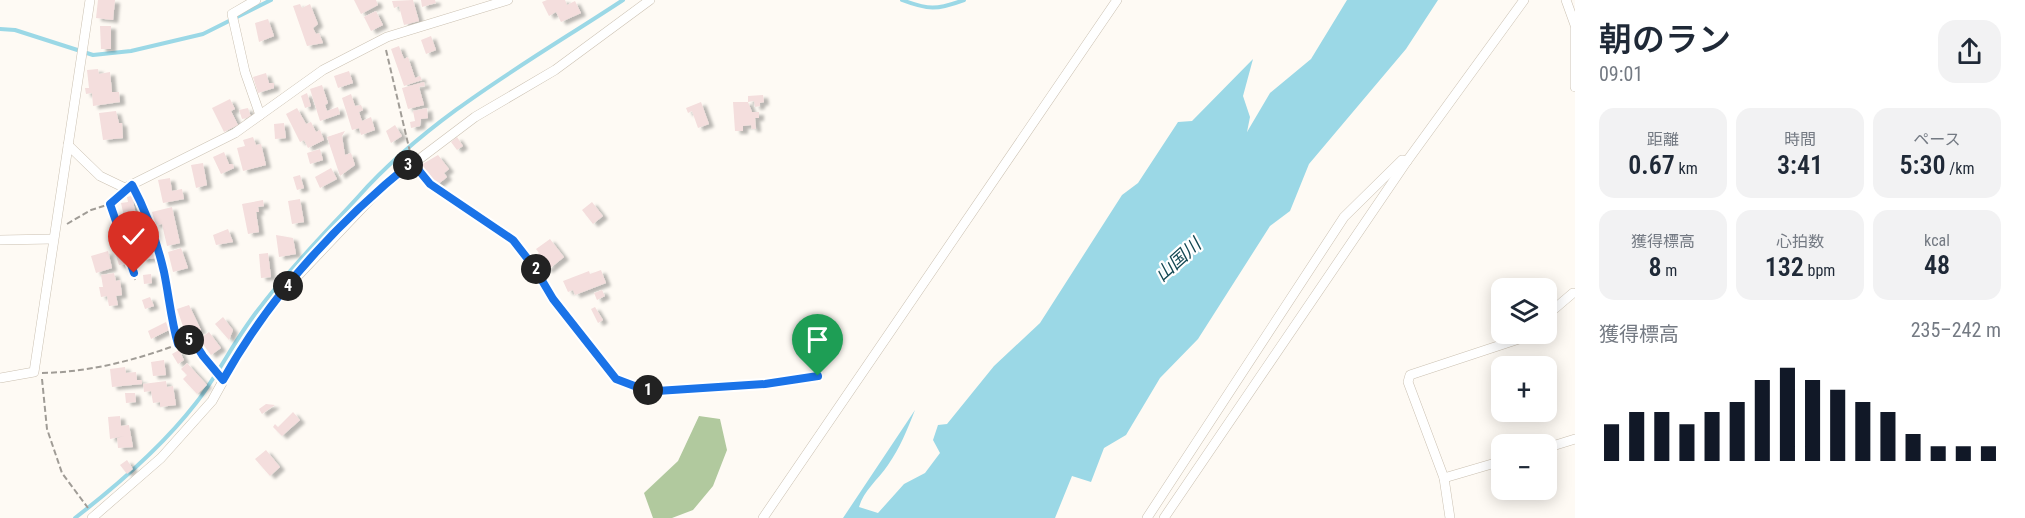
<!DOCTYPE html>
<html lang="ja">
<meta charset="utf-8">
<style>
body{margin:0;font-family:"Roboto Condensed","Noto Sans JP",sans-serif;background:#f2f2f3;color:#1f2937;height:100vh;display:flex;flex-direction:column;font-size:22px;white-space:nowrap}
*{box-sizing:border-box;margin:0}
p{font-size:20px;color:#747a83}
.icon{flex:none;width:33px;height:33px;fill:none;stroke:currentColor;stroke-width:2;stroke-linecap:round;stroke-linejoin:round}
.map{position:relative;flex:1;overflow:hidden}
.details{display:flex;flex-direction:column;background:#fff;width:450px}
.details>*{flex:none}
.fabs{position:absolute;left:1491px;top:278px;display:grid;gap:12px}
.fabs a{display:grid;place-items:center;width:66px;height:66px;border-radius:12px;background:#fff;box-shadow:0 3px 15px #0003;font-size:30px}
.pin{position:absolute;display:grid;place-items:center;width:51px;height:51px;color:#fff;margin:-62px -26px;border-radius:50% 50% 50% 0;rotate:-45deg;box-shadow:0 0 6px #0007}
.pin .icon{rotate:45deg}
.km{position:absolute;width:30px;height:30px;margin:-15px;border-radius:50%;background:#222;color:#fff;font-size:16px;line-height:30px;text-align:center}
.round{display:grid;place-items:center;flex:none;width:63px;height:63px;border-radius:18px;background:#f2f2f3}
.headline{display:flex;align-items:center;justify-content:space-between;height:102px;padding:0 24px}
h1{font-size:33px;font-weight:600;line-height:45px}
.figures{display:grid;grid-template-columns:repeat(3,1fr);gap:9px;height:102px;padding:6px 24px}
.figures div{display:grid;align-content:center;border-radius:15px;background:#f2f2f3;text-align:center}
.figures b{font-size:26px;font-weight:600}
.figures small{font-size:16px;font-weight:400}
.figures p{font-size:16px}
.chart{height:168px;padding:12px 24px}
.chart p{display:flex;justify-content:space-between}
.chart svg{width:100%;height:108px;margin-top:6px;stroke:#111827;stroke-width:6}
main{display:flex;flex:1;min-height:0}
.map>svg:first-child{display:block}
.forest{fill:#b1c99e}
.water{fill:#9bd8e6}
.lines{fill:none;stroke-linecap:round;stroke-linejoin:round}
.stream{stroke:#9bd8e6;stroke-width:4}
.building{fill:#f4dedd;filter:url(#shadow)}
.minor-casing{stroke:#cbc1b2;stroke-width:10}
.path{stroke:#a09c96;stroke-width:2;stroke-dasharray:6 3;stroke-linecap:butt}
.minor{stroke:#fff;stroke-width:9}
.route-casing{stroke:#fff;stroke-width:12}
.route{stroke:#1a73e8;stroke-width:8}
.labels{text-anchor:middle;stroke-width:4.5;stroke-linejoin:round;paint-order:stroke}
.water-label{font-size:18px;font-style:italic;fill:#134853;stroke:#fff}
</style>
<main>
<div class="map">
<svg width="1575" height="518" viewBox="0 0 1575 518">
<defs>
<filter id="shadow"><feDropShadow dx="5" dy="3" stdDeviation="1.5" flood-color="#0004"/></filter>
</defs>
<rect width="100%" height="100%" fill="#fefaf4"/>
<!-- forest -->
<path class="forest" d="M699,416L720,419L727,450L713,486L693,510L672,518H653L644,493L678,461Z"/>
<!-- water -->
<path class="water" d="M1347,0H1438L1406,49L1309,164L1290,211L1270,226L1198,339L1160,378L1126,435L1104,448L1091,482L1072,476L1055,518H843L915,410C907,430 900,448 888,465C877,481 864,490 859,507L878,513L904,484L925,473L940,453L933,440L938,425L947,424L994,366L1040,323L1122,195L1138,183L1178,122L1192,121L1253,59L1243,96L1250,117L1247,132L1270,93L1311,59Z"/>
<g class="lines">
<!-- stream -->
<g class="stream">
<path d="M902,0C928,10 937,10 964,0"/>
<path d="M0,29L15,30L93,55L131,51L203,34L271,0"/>
<path d="M75,518C119,484 162,447 196,403C220,372 237,335 262,305C291,267 326,232 358,197C431,115 532,60 623,0"/>
</g>
</g>
<!-- building -->
<g class="building">
<path d="M98,0H115L113,20L96,18Z"/>
<path d="M354,0H376L378,5L361,14Z"/>
<path d="M413,0L419,21L404,25L399,6L394,8L392,1Z"/>
<path d="M421,0H435L436,3L422,7Z"/>
<path d="M547,0H565L567,5L575,1L581,13L561,22L556,12L549,16L542,2Z"/>
<path d="M300,4L302,8L310,4L318,24L313,28L316,34L319,33L323,43L307,46L293,6Z"/>
<path d="M376,11L383,25L371,31L364,17Z"/>
<path d="M268,19L274,36L259,42L255,23Z"/>
<path d="M100,26H111V49H101Z"/>
<path d="M431,36L436,50L426,54L421,40Z"/>
<path d="M399,46L404,59L408,57L415,78L420,76L422,80L404,86L391,49Z"/>
<path d="M98,69L99,74L110,72L112,92H119L120,102L93,106L92,93L86,94L85,88H89L87,70Z"/>
<path d="M349,71L353,83L338,88L334,76Z"/>
<path d="M266,73L269,83H274V88L258,93L253,77Z"/>
<path d="M424,82L425,86L419,87L424,105L408,109L402,88Z"/>
<path d="M322,85L328,103L325,105L327,111L338,107L340,114L320,121L310,89Z"/>
<path d="M307,93L311,106L305,108L301,96Z"/>
<path d="M351,94L355,106L361,105L363,110L359,112L362,121L371,117L375,130L361,135L359,128L352,130L342,98Z"/>
<path d="M763,95L764,102L760,103V106L755,107L754,101L748,102V96Z"/>
<path d="M230,99L235,109L231,111L238,125L224,132L212,108Z"/>
<path d="M701,102L709,124L698,128L692,111L688,113L686,108Z"/>
<path d="M733,102H748L752,112H759V118H755L756,129H752L751,125L743,126V131H735Z"/>
<path d="M248,108L251,117L242,119L239,110Z"/>
<path d="M297,108L306,124L311,122L316,132L320,130L324,140L308,148L304,140L300,142L286,114Z"/>
<path d="M427,108L428,118L421,119L420,126L411,128L410,122L415,121L413,111Z"/>
<path d="M116,111L119,123H122L123,138L103,140L99,113Z"/>
<path d="M284,123L286,138L275,139L274,124Z"/>
<path d="M395,125L402,136L391,143L386,131Z"/>
<path d="M345,131L342,136L345,155L351,153L355,165L340,176L327,137Z"/>
<path d="M253,137L256,145L261,144L266,165L243,171L237,148L245,146L243,140Z"/>
<path d="M457,137L463,146L457,150L451,142Z"/>
<path d="M320,149L323,160L310,164L307,153Z"/>
<path d="M224,152L229,164H233L234,168L221,174L213,157Z"/>
<path d="M438,155L449,169L444,173L447,177L436,186L421,165Z"/>
<path d="M203,163L207,185L196,188L191,165Z"/>
<path d="M331,168L337,179L320,188L315,177Z"/>
<path d="M300,175L304,188L297,190L293,177Z"/>
<path d="M170,178L172,191L182,189L184,199L163,203L158,180Z"/>
<path d="M135,195L136,201L133,202L138,223L126,226L121,203L128,202L127,197Z"/>
<path d="M300,199L304,222L292,224L288,201Z"/>
<path d="M263,200L264,206L258,207L259,212H256L259,232L248,234L242,204Z"/>
<path d="M592,202L603,216L593,224L582,210Z"/>
<path d="M172,207L180,243L167,246L162,224L155,225L152,212Z"/>
<path d="M228,229L233,242L216,245L213,235Z"/>
<path d="M139,232L140,236L147,235L150,251L154,250L155,258L142,260L141,254L134,255L130,234Z"/>
<path d="M276,235L293,238L296,254L279,257Z"/>
<path d="M550,239L564,257L548,270L544,267L549,264L546,260L542,263L536,255L539,253L536,249Z"/>
<path d="M118,240L125,264L119,265L112,242Z"/>
<path d="M181,248L188,268L173,272L168,252Z"/>
<path d="M108,251L112,268L96,273L91,256Z"/>
<path d="M268,253L271,277L261,278L259,254Z"/>
<path d="M601,270L606,283L575,295L573,290L568,292L563,281L589,271L590,274Z"/>
<path d="M114,273L116,281L120,280L122,295L116,296L118,305L109,306L107,296L101,297L99,287H103L101,275Z"/>
<path d="M151,274L152,283L144,284L143,275Z"/>
<path d="M602,290L605,296L597,300L594,293Z"/>
<path d="M150,297L154,306L145,309L142,300Z"/>
<path d="M189,305L201,330L183,339L180,331L184,329L177,309Z"/>
<path d="M595,307L603,320L598,323L591,309Z"/>
<path d="M223,317L233,330L229,340L215,324Z"/>
<path d="M166,322L169,330L151,339L148,331Z"/>
<path d="M209,332L221,348L211,355L199,339Z"/>
<path d="M179,350L184,360L178,364L172,354Z"/>
<path d="M164,360L166,375L153,376L151,362Z"/>
<path d="M187,363L207,385L197,394L183,379L187,375L181,369Z"/>
<path d="M125,367L126,373L136,372L137,380H142V384L112,387L110,369Z"/>
<path d="M166,381L167,387L173,386L176,405L160,407V402L153,403L151,391L144,392L143,384Z"/>
<path d="M125,393H135L136,402L126,403Z"/>
<path d="M266,404L275,405L262,414L259,409Z"/>
<path d="M293,412L300,420L282,436L273,427L275,424L278,427Z"/>
<path d="M120,416L121,426L129,425L133,447L118,448L117,438L124,436L110,439L108,417Z"/>
<path d="M266,450L280,467L270,476L255,459Z"/>
<path d="M127,460L133,469L127,474L120,465Z"/>
</g>
<g class="lines">
<!-- minor casing -->
<g class="minor-casing">
<g id="minor">
<path d="M256,0L232,14L245,72L260,115"/>
<path d="M1566,0L1575,25"/>
<path d="M1575,28V87"/>
<path d="M68,145L100,176L125,188L235,133L323,70L387,37L508,0"/>
<path d="M0,240L53,239"/>
<path d="M1546,316L1573,293"/>
<path d="M0,378L34,372L90,0"/>
<path d="M1546,448L1575,439"/>
<path d="M1444,478L1502,461"/>
<path d="M92,518L161,458L212,401L233,363L272,303L381,188L475,117L555,70L650,0"/>
<path d="M763,518L1117,0"/>
<path d="M1147,518L1344,217L1402,160L1407,161L1524,0"/>
<path d="M1164,518L1407,161"/>
<path d="M1450,518L1444,478L1408,382L1410,375L1522,338L1528,333"/>
</g>
</g>
<!-- path -->
<g class="path">
<path d="M386,50L410,152"/>
<path d="M419,170L430,184L513,241L534,267L553,299L616,379L645,390L657,391L765,384L818,376"/>
<path d="M137,194C161,241 164,294 178,344"/>
<path d="M117,196L110,204L135,280"/>
<path d="M67,224L91,210L110,204"/>
<path d="M42,373C94,372 144,358 192,339L218,373"/>
<path d="M42,379L47,429L62,473L88,508"/>
</g>
<!-- minor -->
<use href="#minor" class="minor"/>
</g>
<g class="lines">
<!-- route casing -->
<g class="route-casing">
<path id="route" d="M134,273L110,204L132,185C146,211 157,242 164,272C169,296 171,320 178,344L192,339L203,356L223,380C270,296 338,222 412,162L430,184L513,240L534,267L553,299L616,379L645,390L657,391L765,384L818,376"/>
</g>
<!-- route -->
<use href="#route" class="route"/>
</g>
<g class="labels">
<!-- water labels -->
<g class="water-label">
<text transform="translate(1178 260) rotate(-42)" y="6">山国川</text>
</g>
</g>
</svg>
<div class="fabs">
<a><svg class="icon" aria-label="layers" viewBox="0 0 24 24"><path d="M12 4l9 5-9 5-9-5zM3 14l9 5 9-5"/></svg></a>
<a>+</a>
<a>−</a>
</div>
<div class="pin" style="left:818px;top:376px;background:#1e9e55"><svg class="icon" aria-label="arrive" viewBox="0 0 24 24"><path d="M6 21V4h12l-3 4 3 4H6"/></svg></div>
<div class="pin" style="left:134px;top:273px;background:#d93025"><svg class="icon" aria-label="check" viewBox="0 0 24 24"><path d="M5 12l5 5 9-10"/></svg></div>
<b class="km" style="left:648px;top:390px">1</b>
<b class="km" style="left:536px;top:269px">2</b>
<b class="km" style="left:408px;top:165px">3</b>
<b class="km" style="left:288px;top:286px">4</b>
<b class="km" style="left:189px;top:340px">5</b>
</div>
<section class="details">
<div class="headline"><div><h1>朝のラン</h1><p>09:01</p></div><a class="round"><svg class="icon" aria-label="share" viewBox="0 0 24 24"><path d="M12 15V3M7 8l5-5 5 5M5 13v7h14v-7"/></svg></a></div>
<div class="figures">
<div><p>距離</p><b>0.67<small> km</small></b></div>
<div><p>時間</p><b>3:41</b></div>
<div><p>ペース</p><b>5:30<small> /km</small></b></div>
</div>
<div class="figures">
<div><p>獲得標高</p><b>8<small> m</small></b></div>
<div><p>心拍数</p><b>132<small> bpm</small></b></div>
<div><p>kcal</p><b>48</b></div>
</div>
<div class="chart"><p><span>獲得標高</span>235–242 m</p>
<svg viewBox="0 0 160 44" preserveAspectRatio="none"><path d="M5 44V29M15 44V24M25 44V24M35 44V29M45 44V24M55 44V20M65 44V11M75 44V6M85 44V11M95 44V15M105 44V20M115 44V24M125 44V33M135 44V38M145 44V38M155 44V38"/></svg>
</div>
</section>
</main>
